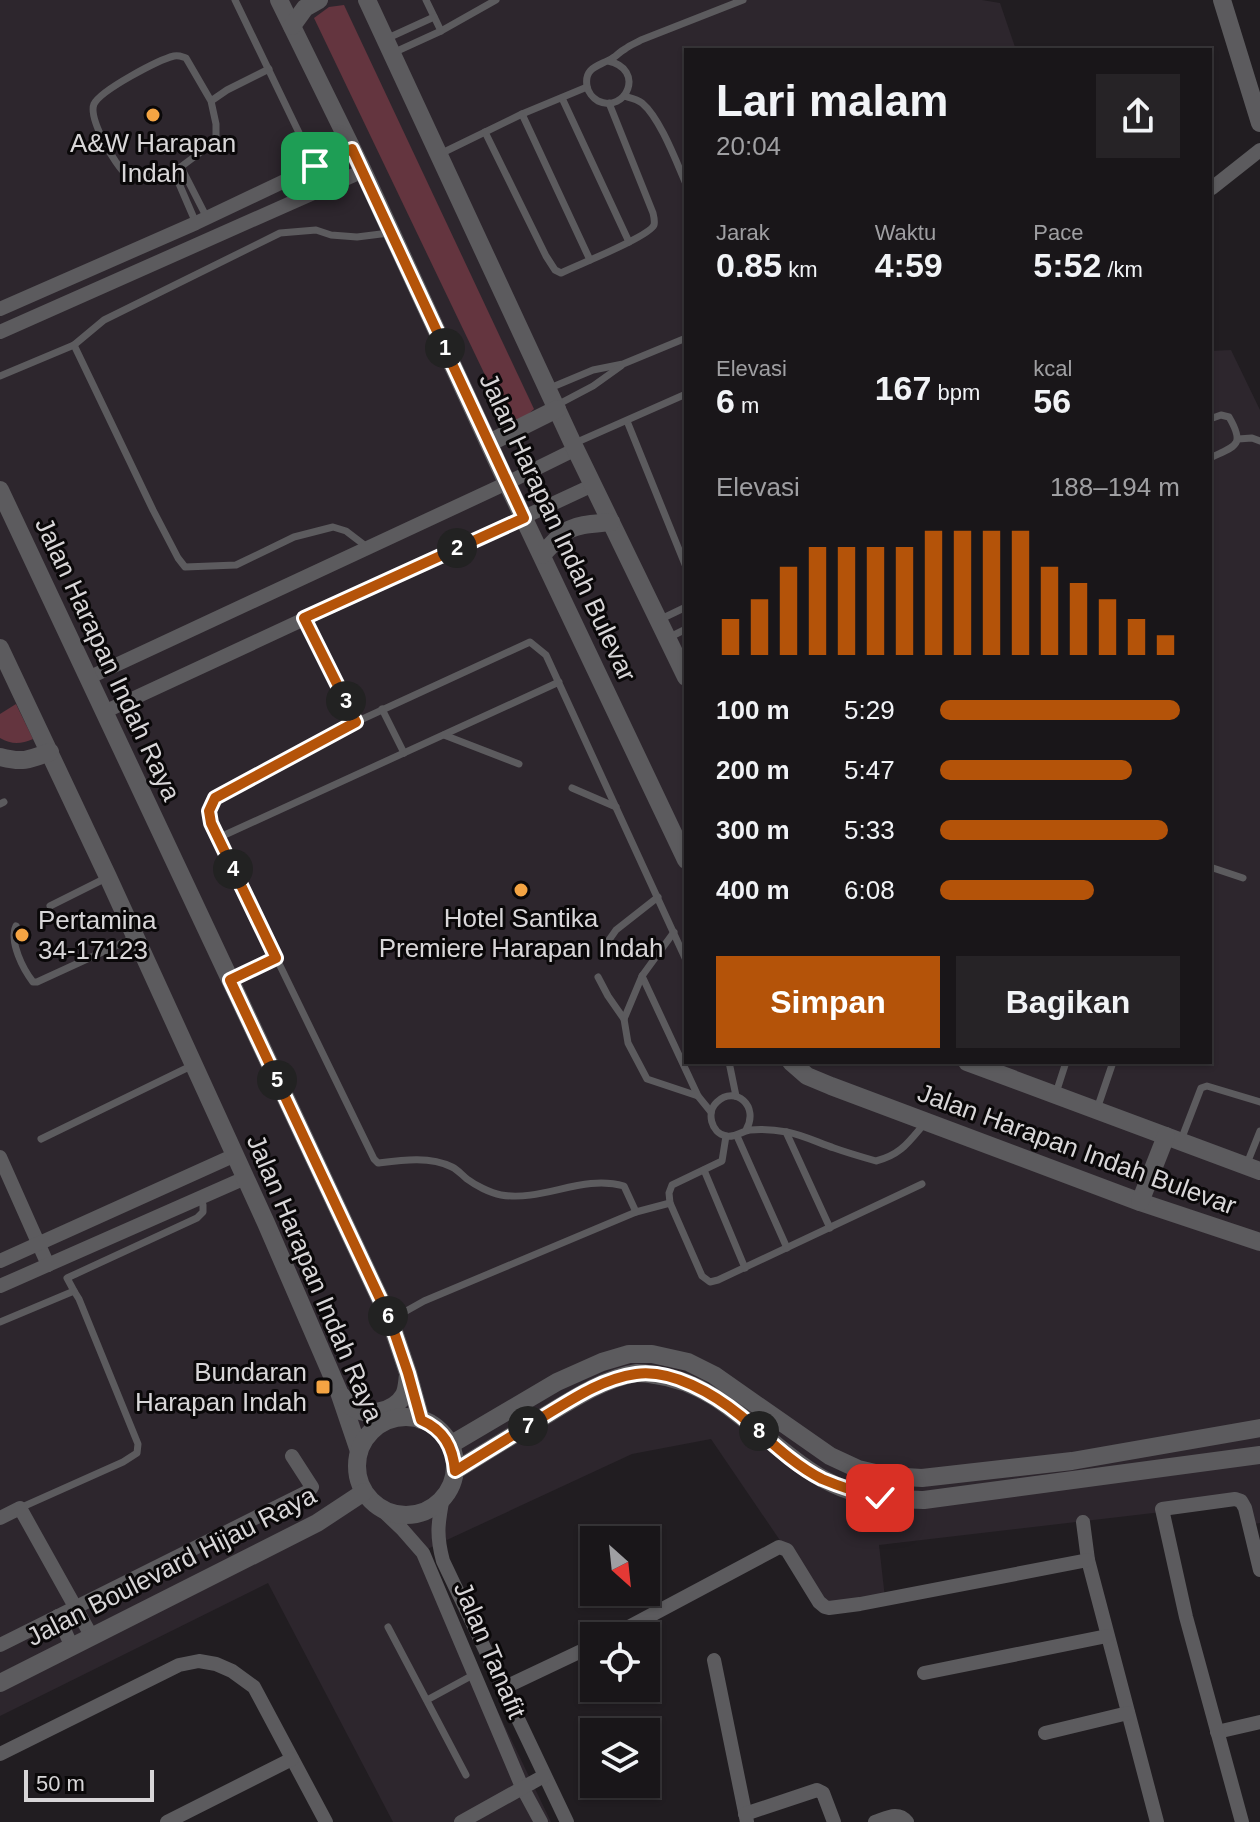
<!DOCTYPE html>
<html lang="id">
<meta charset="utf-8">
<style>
body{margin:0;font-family:Arial,sans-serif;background:#262326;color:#f1f3f6;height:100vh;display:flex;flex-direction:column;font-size:30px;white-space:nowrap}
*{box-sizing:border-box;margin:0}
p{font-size:26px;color:#9f9fa2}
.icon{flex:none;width:44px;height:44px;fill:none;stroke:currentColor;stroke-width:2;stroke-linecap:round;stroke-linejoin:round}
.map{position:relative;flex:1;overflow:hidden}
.sheet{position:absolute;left:684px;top:48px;width:528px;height:1016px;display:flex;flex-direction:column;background:#191619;border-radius:0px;box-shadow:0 2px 6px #0004,0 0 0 2px #373538}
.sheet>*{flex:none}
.needle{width:52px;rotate:153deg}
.tools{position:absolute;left:580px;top:1526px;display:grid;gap:16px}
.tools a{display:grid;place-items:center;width:80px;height:80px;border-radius:0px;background:#191619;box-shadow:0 2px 6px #0004,0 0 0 2px #373538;font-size:40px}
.scale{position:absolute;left:24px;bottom:20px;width:130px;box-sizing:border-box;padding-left:8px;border:4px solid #d8d6d8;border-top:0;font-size:22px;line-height:28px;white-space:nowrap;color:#d8d6d8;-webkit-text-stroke:6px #0a0809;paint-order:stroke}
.pin{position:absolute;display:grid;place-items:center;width:68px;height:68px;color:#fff;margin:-34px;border-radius:16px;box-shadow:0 4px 12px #0006}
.km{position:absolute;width:40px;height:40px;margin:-20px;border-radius:50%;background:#222;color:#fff;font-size:22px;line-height:40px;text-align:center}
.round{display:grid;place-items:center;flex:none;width:84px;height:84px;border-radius:0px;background:#262326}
.overview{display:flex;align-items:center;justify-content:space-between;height:136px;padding:0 32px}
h1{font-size:44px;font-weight:800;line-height:60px}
.stats{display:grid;grid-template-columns:repeat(3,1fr);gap:12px;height:136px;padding:8px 32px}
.stats div{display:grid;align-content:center}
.stats b{font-size:34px;font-weight:800}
.stats small{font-size:22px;font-weight:400}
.stats p{font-size:22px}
.chart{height:224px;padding:16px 32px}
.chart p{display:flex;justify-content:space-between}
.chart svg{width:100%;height:144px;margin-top:8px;stroke:#b45309;stroke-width:6}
.action{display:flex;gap:16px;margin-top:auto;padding:16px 32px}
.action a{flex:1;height:92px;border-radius:0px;background:#b45309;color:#fff;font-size:32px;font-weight:800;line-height:92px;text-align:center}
.action a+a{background:#262326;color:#f1f3f6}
ul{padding:0 32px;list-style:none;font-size:26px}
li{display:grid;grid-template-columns:128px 96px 1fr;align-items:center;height:60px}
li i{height:20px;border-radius:10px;background:#b45309}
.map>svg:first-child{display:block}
.built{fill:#2d262d}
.green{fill:#64353f}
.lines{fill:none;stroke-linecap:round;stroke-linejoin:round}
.service{stroke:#5c5b5e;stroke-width:7}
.minor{stroke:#5c5b5e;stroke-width:14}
.tertiary{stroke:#5c5b5e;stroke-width:18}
.route-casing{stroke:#fff;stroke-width:16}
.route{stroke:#b45309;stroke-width:10}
.poi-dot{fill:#f4a443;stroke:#0a0809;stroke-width:3}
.labels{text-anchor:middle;stroke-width:6;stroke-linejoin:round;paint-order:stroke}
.poi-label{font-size:26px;fill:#d8d6d8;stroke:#0a0809}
.street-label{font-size:26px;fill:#d8d6d8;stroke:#0a0809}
</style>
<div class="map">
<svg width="1260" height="1822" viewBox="0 0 1260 1822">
<rect width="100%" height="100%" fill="#211d21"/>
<!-- built -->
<path class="built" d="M0,0H982L1000,3L1016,50H686V1062H1210V351L1231,350L1260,410V1523L1249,1525L1239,1503L879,1545L885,1598L826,1608L711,1439L632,1454L421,1552L551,1822H393L268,1583L0,1716Z"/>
<!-- green -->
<g class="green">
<path d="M344,5L534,409L523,419L508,423L314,18L329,7Z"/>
<path d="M16,704L33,739C21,744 12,745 0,738V714Z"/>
</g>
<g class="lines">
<!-- service -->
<g class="service">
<path d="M235,0L315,166"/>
<path d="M426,0L441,31"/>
<path d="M388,38L434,17"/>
<path d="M395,52L441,31L496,0"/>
<path d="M608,61C646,69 626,114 598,101C593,98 588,92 587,86C584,68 598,66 609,60C615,58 619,52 625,49C630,45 636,43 641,40L743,0"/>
<path d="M624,96C631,98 637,99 642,103C660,118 676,161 686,184"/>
<path d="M562,98L629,242"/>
<path d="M211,101L186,58C180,56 179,55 174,56C158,60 101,90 94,104C88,118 115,166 127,175L174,172L210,145L216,136V124L211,101L227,90L269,69"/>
<path d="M522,114L590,260"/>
<path d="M485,132L546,256L555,270L561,273C577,265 649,237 654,225C655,221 654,217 653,213L609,103"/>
<path d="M440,154L522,114L587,87"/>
<path d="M181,167L207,218"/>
<path d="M174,172L196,223"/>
<path d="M74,345L153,510L178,558L185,567L236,565L294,537L333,527L346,531L367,547"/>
<path d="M0,376L74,345L104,320L280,233L316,230L331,235L357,237L389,233"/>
<path d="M550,388L593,370L623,364L686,338"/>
<path d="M557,405L593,386L621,366"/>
<path d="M1210,419L1221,415L1229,417C1246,446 1235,446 1210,458"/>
<path d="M627,421L686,567"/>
<path d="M1238,439L1252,438L1260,441"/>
<path d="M575,443L686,394"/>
<path d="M661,619L686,607"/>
<path d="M305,620L356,722"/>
<path d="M670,637L686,629"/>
<path d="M559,682L218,838C210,821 207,815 215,798L356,722L530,642L546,655L686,960"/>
<path d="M382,709L404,753"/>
<path d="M444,735L519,764"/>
<path d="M572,788L616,807"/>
<path d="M0,804L4,802"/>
<path d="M218,838L374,1159L378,1163C402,1160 430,1156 452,1167C458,1170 462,1175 467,1179C475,1185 490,1193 501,1195C543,1202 582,1174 624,1186L636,1212"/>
<path d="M1210,867L1243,878"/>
<path d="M50,906L108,877"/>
<path d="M16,926C9,942 23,969 33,982H37L133,938"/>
<path d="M674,932L642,976L698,1096L711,1112"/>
<path d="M609,940L616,930L658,897"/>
<path d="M642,976L624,1019L628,1043L647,1079L698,1096"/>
<path d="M598,977L608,996L624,1019"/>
<path d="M232,979L276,958"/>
<path d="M729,1062L736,1096"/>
<path d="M1056,1093L1066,1062"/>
<path d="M1097,1109L1113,1062"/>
<path d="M746,1130C760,1106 735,1085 717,1102C706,1112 711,1133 726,1136C736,1138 741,1131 750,1130C761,1129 776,1130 787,1132C803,1135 819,1143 834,1148C848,1153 862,1157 876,1161C900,1155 908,1143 924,1124"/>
<path d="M786,1132L830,1228"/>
<path d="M726,1136L722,1161L672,1185L669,1193L670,1203L702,1276L710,1282L718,1280L922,1184"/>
<path d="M737,1136L787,1248"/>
<path d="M41,1139L191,1066"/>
<path d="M1181,1140L1201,1088L1207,1086L1260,1102"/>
<path d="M1246,1166L1260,1131"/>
<path d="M704,1170L745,1268"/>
<path d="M74,1291L67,1278L197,1218L203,1212V1205L200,1198"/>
<path d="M392,1319L424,1301L636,1212L670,1203"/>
<path d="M0,1322L74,1291L79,1299L138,1444L137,1453L123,1462L20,1508"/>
<path d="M388,1627L466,1775"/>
<path d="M427,1700L473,1675"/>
</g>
<!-- minor -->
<g class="minor">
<path d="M1212,188L1260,150"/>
<path d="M0,309L196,223L352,149"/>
<path d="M0,332L363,171"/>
<path d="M88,678L507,483L576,449"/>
<path d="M104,712L593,485"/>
<path d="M0,1157L48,1265"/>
<path d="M0,1261L235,1155"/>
<path d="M0,1286L245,1178"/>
<path d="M443,1497C438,1523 436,1535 443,1561L567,1822"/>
<path d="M380,1508L402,1529L423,1553L522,1787L541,1822"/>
<path d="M0,1518L20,1508L92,1637"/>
<path d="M1083,1522L1088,1560L1157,1822"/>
<path d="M58,1616L72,1647"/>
<path d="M612,1636L779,1547L787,1550L819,1602L825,1607L829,1608L860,1604L1088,1560"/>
<path d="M0,1645L309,1491L312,1487L292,1456"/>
<path d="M714,1660L747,1822"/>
<path d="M924,1673L1107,1636"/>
<path d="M503,1688L594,1645"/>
<path d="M1217,1732L1260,1722"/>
<path d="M1045,1733L1128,1713"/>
<path d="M0,1754L179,1665L199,1661L216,1664L232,1671L254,1687L326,1822"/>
<path d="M745,1814L817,1790L823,1793L834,1822"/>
<path d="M167,1822L292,1759"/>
<path d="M461,1822L544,1776"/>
<path d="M875,1822C887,1818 898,1811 907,1822"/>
<path d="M1242,1822L1186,1617L1162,1509L1235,1499L1241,1501L1245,1508L1260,1570"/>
</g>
<!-- tertiary -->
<g class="tertiary">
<path d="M279,0L363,171L507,483L686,860"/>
<path d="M367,0L573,444L686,677"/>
<path d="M1222,0L1260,123"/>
<path d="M292,26L305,8L319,0"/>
<path d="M489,443L557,409"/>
<path d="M0,490L390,1320L408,1373L421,1420"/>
<path d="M542,555C570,524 570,526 611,522"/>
<path d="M0,648L108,877L266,1223L339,1392L359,1451"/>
<path d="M0,757C22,763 29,760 50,752"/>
<path d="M791,1062L807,1076L831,1086L1140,1202L1260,1242"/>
<path d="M967,1062L1260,1171"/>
<path d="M1140,1202L1166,1136"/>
<path d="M342,1396C345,1399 347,1403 350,1406C366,1418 394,1412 404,1395C407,1389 407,1382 408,1375"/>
<circle cx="406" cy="1466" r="49"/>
<path d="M450,1445L557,1382L602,1362L629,1354H652L688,1362L714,1375L830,1456L858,1469L888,1476L922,1478L1072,1461L1260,1428"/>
<path d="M455,1471C482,1454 510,1437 538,1420C567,1403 603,1378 637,1373C642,1373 649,1374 655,1375C723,1383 763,1444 818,1476C836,1487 861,1496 881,1498C895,1500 910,1499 924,1500L1260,1455"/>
<path d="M0,1683L317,1523L364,1492"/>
</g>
</g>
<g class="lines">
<!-- route casing -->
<g class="route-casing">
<path id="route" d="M315,166L352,149L524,518L304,618L356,722L215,798L209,811L211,823L276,958L230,980L390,1320L408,1373L421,1420C444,1430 453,1447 455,1471C482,1454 510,1437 538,1420C568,1402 600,1379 636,1374C672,1369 714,1394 741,1416C766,1437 792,1464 822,1479C841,1487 860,1493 880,1498"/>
</g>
<!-- route -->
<use href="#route" class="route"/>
</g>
<!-- markers -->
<g class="poi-dot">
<circle cx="153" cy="115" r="8"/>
<circle cx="521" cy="890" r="8"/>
<circle cx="22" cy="935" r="8"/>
<rect x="315" y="1379" width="16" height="16" rx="4"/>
</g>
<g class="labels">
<!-- poi labels -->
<g class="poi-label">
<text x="153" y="152">A&amp;W Harapan<tspan x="153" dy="30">Indah</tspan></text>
<text x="521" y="927">Hotel Santika<tspan x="521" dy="30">Premiere Harapan Indah</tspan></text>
<text x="38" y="929" text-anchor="start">Pertamina<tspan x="38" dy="30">34-17123</tspan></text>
<text x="307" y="1381" text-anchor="end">Bundaran<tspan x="307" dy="30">Harapan Indah</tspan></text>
</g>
<!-- street labels -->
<g class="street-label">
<text transform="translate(558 527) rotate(65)" y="9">Jalan Harapan Indah Bulevar</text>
<text transform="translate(108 659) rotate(65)" y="9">Jalan Harapan Indah Raya</text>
<text transform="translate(1077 1149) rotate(20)" y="9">Jalan Harapan Indah Bulevar</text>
<text transform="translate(315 1278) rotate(67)" y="9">Jalan Harapan Indah Raya</text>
<text transform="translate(171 1566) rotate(-27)" y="9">Jalan Boulevard Hijau Raya</text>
<text transform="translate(490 1650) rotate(67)" y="9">Jalan Tanafit</text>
</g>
</g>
</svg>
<div class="tools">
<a><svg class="needle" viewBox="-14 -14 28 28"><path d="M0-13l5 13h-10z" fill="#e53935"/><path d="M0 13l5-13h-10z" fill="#9f9fa2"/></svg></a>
<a><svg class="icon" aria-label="locate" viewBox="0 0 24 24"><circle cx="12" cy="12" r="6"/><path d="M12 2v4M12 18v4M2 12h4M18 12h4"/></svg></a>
<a><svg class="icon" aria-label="layers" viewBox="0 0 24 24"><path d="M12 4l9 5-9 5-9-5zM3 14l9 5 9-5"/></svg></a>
</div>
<div class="scale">50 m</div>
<div class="pin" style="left:315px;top:166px;background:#1e9e55"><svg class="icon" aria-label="arrive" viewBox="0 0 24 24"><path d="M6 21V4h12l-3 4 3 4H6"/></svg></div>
<div class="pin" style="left:880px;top:1498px;background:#d93025"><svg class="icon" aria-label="check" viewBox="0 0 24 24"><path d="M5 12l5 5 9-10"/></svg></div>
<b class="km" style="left:445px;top:348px">1</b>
<b class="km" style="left:457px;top:548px">2</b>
<b class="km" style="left:346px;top:701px">3</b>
<b class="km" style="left:233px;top:869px">4</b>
<b class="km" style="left:277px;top:1080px">5</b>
<b class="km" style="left:388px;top:1316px">6</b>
<b class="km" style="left:528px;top:1426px">7</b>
<b class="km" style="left:759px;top:1431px">8</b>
<section class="sheet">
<div class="overview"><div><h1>Lari malam</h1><p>20:04</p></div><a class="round"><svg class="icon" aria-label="share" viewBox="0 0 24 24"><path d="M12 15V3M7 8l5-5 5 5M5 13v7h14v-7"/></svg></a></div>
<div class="stats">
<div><p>Jarak</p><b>0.85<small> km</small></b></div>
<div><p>Waktu</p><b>4:59</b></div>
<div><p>Pace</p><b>5:52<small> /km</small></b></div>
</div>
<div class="stats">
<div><p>Elevasi</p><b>6<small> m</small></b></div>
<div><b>167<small> bpm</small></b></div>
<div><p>kcal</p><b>56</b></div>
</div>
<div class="chart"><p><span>Elevasi</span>188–194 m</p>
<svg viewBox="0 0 160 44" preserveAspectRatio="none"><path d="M5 44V33M15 44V27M25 44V17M35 44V11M45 44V11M55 44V11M65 44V11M75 44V6M85 44V6M95 44V6M105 44V6M115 44V17M125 44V22M135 44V27M145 44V33M155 44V38"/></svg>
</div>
<ul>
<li><b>100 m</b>5:29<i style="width:100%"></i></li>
<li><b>200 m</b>5:47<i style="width:80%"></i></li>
<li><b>300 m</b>5:33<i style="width:95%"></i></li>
<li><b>400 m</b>6:08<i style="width:64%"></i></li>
</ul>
<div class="action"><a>Simpan</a><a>Bagikan</a></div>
</section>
</div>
